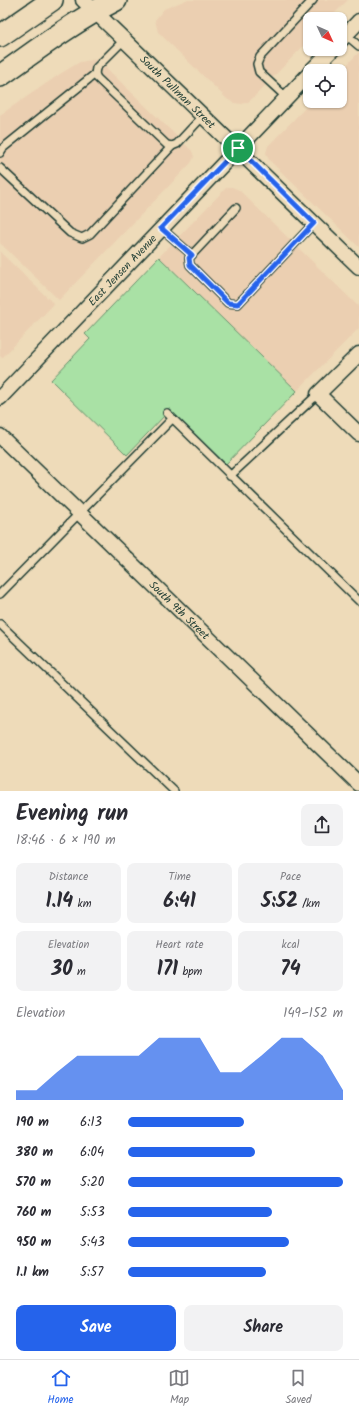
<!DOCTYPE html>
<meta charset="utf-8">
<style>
body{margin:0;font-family:Kalam,sans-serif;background:#f2f2f3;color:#2b2b33;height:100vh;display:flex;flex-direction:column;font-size:15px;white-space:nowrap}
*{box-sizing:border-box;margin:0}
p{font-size:13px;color:#7c7c81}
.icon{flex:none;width:22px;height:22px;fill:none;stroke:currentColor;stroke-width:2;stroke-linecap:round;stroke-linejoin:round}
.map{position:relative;height:791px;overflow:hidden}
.drawer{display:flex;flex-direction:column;background:#fff;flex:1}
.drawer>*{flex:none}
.needle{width:26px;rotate:134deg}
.fabs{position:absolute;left:303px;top:12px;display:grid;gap:8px}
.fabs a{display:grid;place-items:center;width:44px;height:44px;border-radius:8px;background:#fff;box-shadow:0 1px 3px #0004;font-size:20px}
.pin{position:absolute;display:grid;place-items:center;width:34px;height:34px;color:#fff;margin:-17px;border:2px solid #fff;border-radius:50%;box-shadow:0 1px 4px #0007}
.round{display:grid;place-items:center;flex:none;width:42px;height:42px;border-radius:8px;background:#f2f2f3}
.summary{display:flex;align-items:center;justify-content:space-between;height:68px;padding:0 16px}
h1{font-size:22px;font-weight:700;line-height:30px}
.stats{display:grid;grid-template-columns:repeat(3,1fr);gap:6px;height:68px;padding:4px 16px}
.stats div{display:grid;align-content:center;border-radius:8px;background:#f2f2f3;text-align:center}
.stats b{font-size:20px;font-weight:700}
.stats small{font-size:11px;font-weight:400}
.stats p{font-size:11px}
.chart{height:112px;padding:8px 16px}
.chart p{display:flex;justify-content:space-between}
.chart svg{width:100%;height:72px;margin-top:4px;fill:#2563eb;opacity:.7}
.cta{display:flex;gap:8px;margin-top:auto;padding:8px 16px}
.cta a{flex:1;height:46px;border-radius:8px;background:#2563eb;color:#fff;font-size:16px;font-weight:700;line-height:46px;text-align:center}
.cta a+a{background:#f2f2f3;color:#2b2b33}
ul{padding:0 16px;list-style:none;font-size:13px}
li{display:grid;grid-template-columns:64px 48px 1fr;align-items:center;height:30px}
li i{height:10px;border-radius:5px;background:#2563eb}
.tab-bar{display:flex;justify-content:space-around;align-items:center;height:56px;border-top:1px solid #e1e1e2;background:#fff;font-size:11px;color:#7c7c81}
.tab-bar a{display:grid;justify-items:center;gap:2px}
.tab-bar .active{color:#2563eb}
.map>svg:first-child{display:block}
.built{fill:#ebcfb1}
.green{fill:#a9e1a5;stroke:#648f6c}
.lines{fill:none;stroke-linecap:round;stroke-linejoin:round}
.lane-casing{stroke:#1f3d34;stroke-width:10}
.street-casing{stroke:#1f3d34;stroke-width:17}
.primary-casing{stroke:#1f3d34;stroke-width:24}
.lane{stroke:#eedbb9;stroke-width:7}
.street{stroke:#eedbb9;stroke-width:14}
.primary{stroke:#eedbb9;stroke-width:21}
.route-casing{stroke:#fff;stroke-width:8}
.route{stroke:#2563eb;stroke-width:5}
.labels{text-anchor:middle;stroke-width:4;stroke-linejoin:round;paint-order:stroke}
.street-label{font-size:11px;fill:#1f3d34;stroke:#eedbb9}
</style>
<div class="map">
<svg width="359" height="791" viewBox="0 0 359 791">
<rect width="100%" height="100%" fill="#eedbb9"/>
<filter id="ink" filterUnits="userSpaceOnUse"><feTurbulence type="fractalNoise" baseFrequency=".025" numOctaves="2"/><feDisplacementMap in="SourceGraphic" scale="8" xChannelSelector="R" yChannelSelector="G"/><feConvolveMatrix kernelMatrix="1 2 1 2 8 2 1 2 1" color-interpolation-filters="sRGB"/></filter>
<g filter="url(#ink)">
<!-- built -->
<g class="built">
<path d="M186,0H348L329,19H310V39L253,98L248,102L242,104L234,103L227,99L158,32L155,20L164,9Z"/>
<path d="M359,52V247L269,160L266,153L268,146L312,101H340V72Z"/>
<path d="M97,59L192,151L194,157L191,163L59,300L0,243V115L60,74L80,62Z"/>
<path d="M228,187H232L239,190L359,307V328L297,391L159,257L225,189Z"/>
<path d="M0,252L54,304L2,358L0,356Z"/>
</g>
<!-- green -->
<path class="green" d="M159,257L297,391L222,468L167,413L127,455L51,380L90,339L85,334Z"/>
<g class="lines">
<!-- lane casing -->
<g class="lane-casing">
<g id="lane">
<path d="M346,35L359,46"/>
<path d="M124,40L96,68L95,74L97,78L167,145L172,146L177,144L203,116"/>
<path d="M286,97L259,72L257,64L260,57L313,0"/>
<path d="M0,153L3,148L95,74"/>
<path d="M0,168L70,233L82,238L90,234L172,146"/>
<path d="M236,208L189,258L190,265L228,303L238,304L314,223"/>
<path d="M161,228L192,255"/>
<path d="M167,413L359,601"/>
<path d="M230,476L318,394"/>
<path d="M0,594L172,419"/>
<path d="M0,624L174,791"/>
</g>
</g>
<!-- street casing -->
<g class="street-casing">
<g id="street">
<path id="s1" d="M83,0L359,267"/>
<path d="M340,41L359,21"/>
<path d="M311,71L333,49"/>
<path d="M359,354L318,394L359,434"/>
<path id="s2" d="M0,398L310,73"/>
<path id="s3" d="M0,436L359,784"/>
</g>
</g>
<!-- primary casing -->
<g class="primary-casing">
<g id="primary">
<path d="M0,36L52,0"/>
<path d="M0,76C38,49 75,21 116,0"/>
</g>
</g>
<!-- lane -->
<use href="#lane" class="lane"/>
<!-- street -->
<use href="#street" class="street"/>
<!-- primary -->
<use href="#primary" class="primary"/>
</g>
</g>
<g class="lines" filter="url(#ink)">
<!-- route casing -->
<g class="route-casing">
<path id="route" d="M238,148L314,223L238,304L228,303L190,265L189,258L192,255L161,228Z"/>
</g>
<!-- route -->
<use href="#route" class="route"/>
</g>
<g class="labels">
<!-- street labels -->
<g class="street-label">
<text dy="4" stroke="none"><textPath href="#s1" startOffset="132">South Pullman Street</textPath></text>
<text dy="4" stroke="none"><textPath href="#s2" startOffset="177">East Jensen Avenue</textPath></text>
<text dy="4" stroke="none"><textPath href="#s3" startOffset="250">South 9th Street</textPath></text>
</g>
</g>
</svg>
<div class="fabs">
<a><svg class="needle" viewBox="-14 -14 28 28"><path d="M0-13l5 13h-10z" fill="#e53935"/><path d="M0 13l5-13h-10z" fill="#7c7c81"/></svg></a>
<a><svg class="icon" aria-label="locate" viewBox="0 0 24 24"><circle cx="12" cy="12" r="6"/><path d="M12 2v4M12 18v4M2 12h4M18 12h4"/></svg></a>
</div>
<div class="pin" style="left:238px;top:148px;background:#1e9e55"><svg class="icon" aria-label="arrive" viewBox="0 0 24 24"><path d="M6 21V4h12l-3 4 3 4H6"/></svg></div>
</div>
<section class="drawer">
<div class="summary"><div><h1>Evening run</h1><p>18:46 · 6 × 190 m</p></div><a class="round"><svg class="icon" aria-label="share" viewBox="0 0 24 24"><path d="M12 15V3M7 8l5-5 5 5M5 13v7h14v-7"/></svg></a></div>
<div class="stats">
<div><p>Distance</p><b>1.14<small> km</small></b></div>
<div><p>Time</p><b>6:41</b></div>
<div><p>Pace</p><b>5:52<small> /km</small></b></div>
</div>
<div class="stats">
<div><p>Elevation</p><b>30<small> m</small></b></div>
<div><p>Heart rate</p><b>171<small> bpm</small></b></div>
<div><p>kcal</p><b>74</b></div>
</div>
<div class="chart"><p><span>Elevation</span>149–152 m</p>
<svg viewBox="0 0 160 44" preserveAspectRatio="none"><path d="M0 44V38L10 38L20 27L30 17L40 17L50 17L60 17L70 6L80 6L90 6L100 27L110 27L120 17L130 6L140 6L150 17L160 38V44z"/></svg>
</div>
<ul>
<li><b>190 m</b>6:13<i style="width:54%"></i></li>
<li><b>380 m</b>6:04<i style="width:59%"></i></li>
<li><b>570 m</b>5:20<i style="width:100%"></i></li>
<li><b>760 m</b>5:53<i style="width:67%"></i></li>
<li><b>950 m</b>5:43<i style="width:75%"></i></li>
<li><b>1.1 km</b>5:57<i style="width:64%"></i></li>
</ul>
<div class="cta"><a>Save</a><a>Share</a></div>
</section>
<nav class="tab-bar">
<a class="active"><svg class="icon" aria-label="home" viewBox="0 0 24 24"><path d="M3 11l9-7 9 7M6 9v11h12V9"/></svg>Home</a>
<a><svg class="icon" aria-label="map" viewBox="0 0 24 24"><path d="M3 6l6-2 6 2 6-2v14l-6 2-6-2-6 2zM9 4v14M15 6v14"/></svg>Map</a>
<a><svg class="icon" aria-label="saved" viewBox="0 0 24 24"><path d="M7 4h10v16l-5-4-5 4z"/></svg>Saved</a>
</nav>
